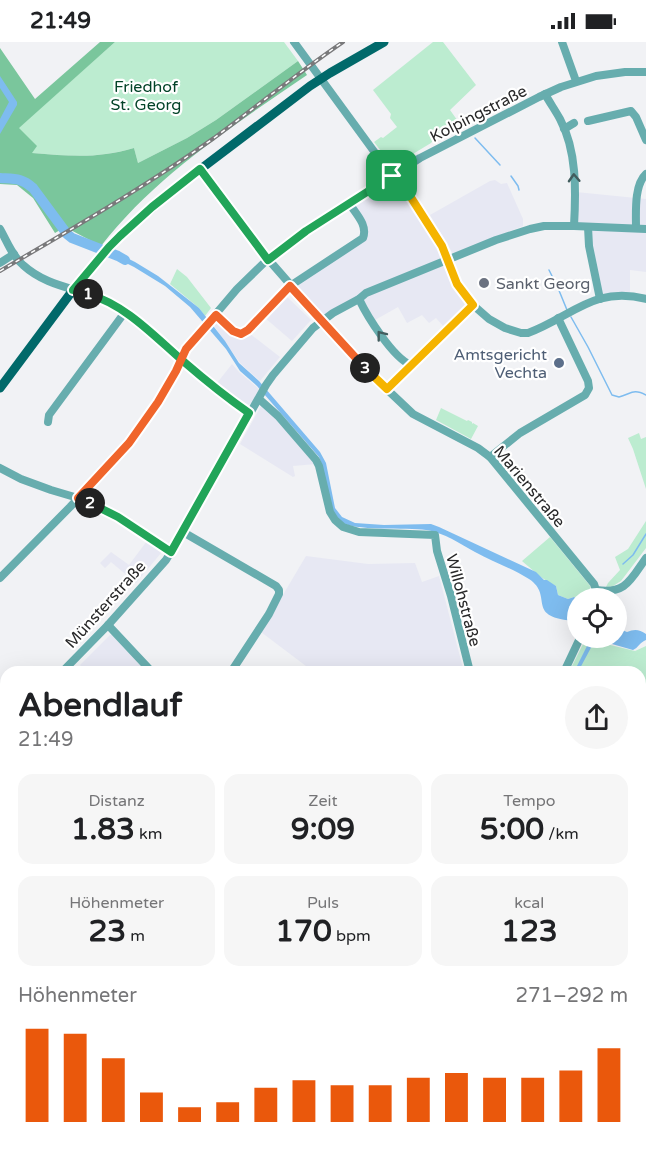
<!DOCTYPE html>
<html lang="de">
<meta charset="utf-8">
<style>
body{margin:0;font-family:"Varela Round",sans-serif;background:#f6f6f6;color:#202124;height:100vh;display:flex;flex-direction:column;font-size:22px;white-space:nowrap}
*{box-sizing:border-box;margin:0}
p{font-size:20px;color:#757577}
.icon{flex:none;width:33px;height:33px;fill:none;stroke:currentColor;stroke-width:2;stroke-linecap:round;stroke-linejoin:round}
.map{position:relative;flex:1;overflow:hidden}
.panel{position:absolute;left:0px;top:624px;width:646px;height:486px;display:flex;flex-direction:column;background:#fff;border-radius:18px 18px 0 0;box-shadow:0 6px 24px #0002}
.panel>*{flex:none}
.buttons{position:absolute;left:567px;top:546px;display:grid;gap:12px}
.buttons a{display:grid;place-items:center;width:60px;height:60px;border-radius:50%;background:#fff;box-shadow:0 6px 24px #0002;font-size:30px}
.pin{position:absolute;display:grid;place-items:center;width:51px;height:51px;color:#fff;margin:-26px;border-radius:12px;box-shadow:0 3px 9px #0006}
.km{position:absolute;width:30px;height:30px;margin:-15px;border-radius:50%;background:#222;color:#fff;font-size:16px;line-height:30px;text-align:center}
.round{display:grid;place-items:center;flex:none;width:63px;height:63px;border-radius:32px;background:#f6f6f6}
.headline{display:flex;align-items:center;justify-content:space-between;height:102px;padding:0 18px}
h1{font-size:33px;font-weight:800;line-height:45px}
.figures{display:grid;grid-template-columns:repeat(3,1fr);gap:9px;height:102px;padding:6px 18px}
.figures div{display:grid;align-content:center;border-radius:15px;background:#f6f6f6;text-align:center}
.figures b{font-size:30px;font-weight:800}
.figures small{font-size:16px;font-weight:400}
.figures p{font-size:16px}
.chart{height:168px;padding:12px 18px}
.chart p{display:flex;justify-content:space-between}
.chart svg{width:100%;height:108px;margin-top:6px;stroke:#ea580c;stroke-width:6}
.status{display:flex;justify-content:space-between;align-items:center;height:42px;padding:0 30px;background:#fff;direction:ltr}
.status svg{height:16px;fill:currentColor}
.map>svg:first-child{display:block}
.built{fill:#e7e8f3}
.green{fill:#bcecd0}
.forest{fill:#7ac69c}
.water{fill:#7ebcef}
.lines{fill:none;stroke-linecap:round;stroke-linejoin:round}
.stream{stroke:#7ebcef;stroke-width:1.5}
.river{stroke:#7ebcef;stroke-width:10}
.minor{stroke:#67adae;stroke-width:8}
.major{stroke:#01696a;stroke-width:9}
.rail-casing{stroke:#79797b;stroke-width:4}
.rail{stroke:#fff;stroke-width:1.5;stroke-dasharray:4.5;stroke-linecap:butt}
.oneway{stroke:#415d5e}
.split-1-casing{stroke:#fff;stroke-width:12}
.split-2-casing{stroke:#fff;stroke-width:12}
.split-3-casing{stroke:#fff;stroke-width:12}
.split-4-casing{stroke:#fff;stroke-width:12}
.split-1{stroke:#22a559;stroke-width:8}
.split-2{stroke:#22a559;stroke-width:8}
.split-3{stroke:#f0652b;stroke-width:8}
.split-4{stroke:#f5b400;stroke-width:8}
.worship-dot{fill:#6b7280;stroke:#fff;stroke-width:2}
.service-dot{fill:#5c6f8a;stroke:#fff;stroke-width:2}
.labels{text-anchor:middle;stroke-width:4.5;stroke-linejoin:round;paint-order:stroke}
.park-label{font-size:16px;fill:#024328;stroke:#fff}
.street-label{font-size:16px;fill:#282829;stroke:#fff}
.worship-label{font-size:16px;fill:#5b616d;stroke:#fff;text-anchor:start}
.service-label{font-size:16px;fill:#4e5e75;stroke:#fff;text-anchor:end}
</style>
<div class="status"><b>21:49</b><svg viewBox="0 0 49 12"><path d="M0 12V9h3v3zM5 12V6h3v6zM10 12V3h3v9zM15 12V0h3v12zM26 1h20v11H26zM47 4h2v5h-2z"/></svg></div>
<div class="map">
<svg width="646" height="1110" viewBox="0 0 646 1110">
<rect width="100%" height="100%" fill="#f1f2f5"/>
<!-- built -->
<g class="built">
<path d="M495,138L501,142L507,141L523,177V184L453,212L430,173L490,139Z"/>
<path d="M390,141H394L401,145L438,205L441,212L440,217L451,240L468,263L445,286L436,276L429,281L422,273L407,281L398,265L375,278L360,252L324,273L296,243L364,197L353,163L377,146Z"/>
<path d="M576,150L646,157V230L630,228V251H612L601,253L589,184L577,183Z"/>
<path d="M285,253L311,278L292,299L264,275Z"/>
<path d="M222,275L238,287L249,291L280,315L260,339L240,321L214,284Z"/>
<path d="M232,322L239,330L259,347L252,361L248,363L245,362L217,341Z"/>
<path d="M262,362L276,374L316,422L293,424L295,434L293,435L240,402Z"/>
<path d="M147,499L160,508L161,511L136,541L111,520L105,526L100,521L111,510L129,523Z"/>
<path d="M306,514L368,522L415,521L422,540L439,534L464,630H303L306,624L261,590Z"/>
<path d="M110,593H112L146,630H120L118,627L115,630H86L80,623Z"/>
<path d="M6,841V1025L0,1029V844Z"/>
<path d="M6,1094V1104H322L321,1110H0V1098Z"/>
</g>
<!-- green -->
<g class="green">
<path d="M115,0H284L298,19L216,78L187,96L138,121L134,106C96,117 70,114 32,111L18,86Z"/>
<path d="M433,0H443L476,43L450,68L460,82L438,93L431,101L398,121H391L385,114L387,112L384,109H381L374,100L381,95L383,96L397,85L390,76L391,72L373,48Z"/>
<path d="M177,227L187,235L211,266L205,274L199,266L170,242Z"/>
<path d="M441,366L467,379L468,378L472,380V382L473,381L478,384L471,397L436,378Z"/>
<path d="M639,391L641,397L646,395V447L633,407L628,396Z"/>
<path d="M646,479V506L621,539L613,544L606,545L608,541L620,528L615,515L628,507Z"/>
<path d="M550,495L591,545L583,555H580L577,557L574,555L568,557L558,553L556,544C542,538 533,528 522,519Z"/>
<path d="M602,601L635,609L646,604V664L641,667L640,630H569L583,602Z"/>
<path d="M646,684V787L641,781L640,688Z"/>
<path d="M646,815V1015L640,1012V819Z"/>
<path d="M641,1021L646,1024V1110H641L638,1104H640Z"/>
<path d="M32,1104H126L117,1110H36Z"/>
</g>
<!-- forest -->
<g class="forest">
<path d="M100,0H115L19,86L37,104L32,111C70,114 97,117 134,106L138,121L187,96L216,78L298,19L307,33C234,83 156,133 101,204L65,185L55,191L33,156L17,143L0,142V6L35,57Z"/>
<path d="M444,1104H571L574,1110H450Z"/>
</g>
<!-- water -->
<g class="water">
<path d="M0,34L17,60V63L0,92V77L9,60L0,46Z"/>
<path d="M115,210L135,220L158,234L199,266L225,299L239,321L259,339L320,410L326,421L335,466L342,475L355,481L384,483L431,482L439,485L536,530L544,538H547L556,544L558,553L568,557L574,555L577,557V579C523,576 555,554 529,537C512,526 493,520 475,510C467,506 460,501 452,497C444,493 435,489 426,488C408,485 352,490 340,479C325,465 328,434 319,415L257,344L240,329L226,307L190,265L165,244L134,225L112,214Z"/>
<path d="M617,586L627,590C634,587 639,587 646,592V598C640,600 638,606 633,608L598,598L594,600L578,630H574L587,604L586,596H616Z"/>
</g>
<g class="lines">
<!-- stream -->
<g class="stream">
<path d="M475,96L500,123"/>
<path d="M511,134L518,144L519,148"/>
<path d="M549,228L558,246L567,268"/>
<path d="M571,275L588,305L612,353L619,355C631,352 633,346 646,353"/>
<path d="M623,522L633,513L646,492"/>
</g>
<!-- river -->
<path class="river" d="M0,136C15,137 22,136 33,146L67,192L72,196L118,214L125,218"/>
<!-- minor -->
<g class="minor">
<path d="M294,0L392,134L403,143L442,204L457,242L465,254L473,263L489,277L505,286L521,291H528C570,276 594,243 646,257"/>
<path d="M562,0L576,39"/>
<path d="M545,52C550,61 555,68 560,77C577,109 576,149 574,184"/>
<path d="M588,79L631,69L636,75L646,98"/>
<path d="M564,87L574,81"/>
<path d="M200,127L268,217L357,319L413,372L478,406L490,415L594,542L596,548"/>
<path d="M588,185L589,204L600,257"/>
<path d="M636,186C636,170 634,143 646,132"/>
<path d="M0,187C7,199 12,214 23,223C48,246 80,246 109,260C119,265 128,272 137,278L216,348L249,371"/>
<path d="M0,221L14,212"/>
<path d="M359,257C367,274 393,316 411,323"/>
<path d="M216,273L233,289L241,292L248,288L290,244L363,196C368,183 356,172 349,161"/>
<path d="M387,347L473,263"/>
<path d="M259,357L278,374L316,418L319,424L330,470L335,478L343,485L359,490L435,493L437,509L451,554L470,630"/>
<path d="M48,380L49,373L125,270"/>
<path d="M490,415L520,391L585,353L589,346L588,339L558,276"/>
<path d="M0,426L21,437L51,448L78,456L113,472L171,510"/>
<path d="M183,490L276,544L279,548V552L269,572L231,630"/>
<path d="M0,536L70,465L130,401L158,360L176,329L186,307L237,247L268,217L306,188L420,116L539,55L561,45L596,34L625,30H646"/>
<path d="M596,548C626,553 631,537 646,516"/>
<path d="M108,583L152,630"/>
<path d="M62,630L108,583L166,518L199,462L266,343L273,333L313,286L333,271L359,257L366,251L496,198L530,187L544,184H574L646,187"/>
<path d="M564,630L580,596"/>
<path d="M0,841L6,837"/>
<path d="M202,1110L219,1104"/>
<path d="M332,1110L334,1104"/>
</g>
<!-- major -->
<g class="major">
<path d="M0,346L73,248L120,194L177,145L310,44L330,31L384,0"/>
<path d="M0,652L6,661"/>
<path d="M640,676L646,673"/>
<path d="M0,688L6,683"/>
</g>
<!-- rail casing -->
<g class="rail-casing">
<path id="rail" d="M0,229C73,186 145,145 214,96C257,64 299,30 343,0"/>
</g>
<!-- rail -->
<use href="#rail" class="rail"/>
</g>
<!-- one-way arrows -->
<defs><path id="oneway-chevron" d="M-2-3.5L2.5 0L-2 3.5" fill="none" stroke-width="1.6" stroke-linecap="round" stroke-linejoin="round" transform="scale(1.5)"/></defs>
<g class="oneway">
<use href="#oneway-chevron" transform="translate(574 136) rotate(-93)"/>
<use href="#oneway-chevron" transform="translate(381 293) rotate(-128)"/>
</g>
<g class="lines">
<!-- split-1 casing -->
<g class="split-1-casing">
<path id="split-1" d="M88,252L73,248L109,205L120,194L152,165L200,127L268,218L306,189L392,134"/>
</g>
<!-- split-2 casing -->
<g class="split-2-casing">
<path id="split-2" d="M88,252C126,263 154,294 183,319C205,338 226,355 249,371L171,510L118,475L90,461"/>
</g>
<!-- split-3 casing -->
<g class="split-3-casing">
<path id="split-3" d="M90,461L78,456L129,401L158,360L176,329L186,307L216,273L233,289L241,292L248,288L290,244L365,326"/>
</g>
<!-- split-4 casing -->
<g class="split-4-casing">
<path id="split-4" d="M365,326L387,347L473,263L457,242L442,204L403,143L392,134"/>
</g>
<!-- split-1 -->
<use href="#split-1" class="split-1"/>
<!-- split-2 -->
<use href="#split-2" class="split-2"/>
<!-- split-3 -->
<use href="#split-3" class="split-3"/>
<!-- split-4 -->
<use href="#split-4" class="split-4"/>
</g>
<!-- markers -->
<circle class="worship-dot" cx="484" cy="241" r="6"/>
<circle class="service-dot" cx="559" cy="321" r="6"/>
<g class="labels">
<!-- park labels -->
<g class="park-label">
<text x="146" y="50">Friedhof<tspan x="146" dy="18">St. Georg</tspan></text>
</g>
<!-- street labels -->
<g class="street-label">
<text transform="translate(478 71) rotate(-27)" y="6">Kolpingstraße</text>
<text transform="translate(530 444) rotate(50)" y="6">Marienstraße</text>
<text transform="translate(464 558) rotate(75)" y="6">Willohstraße</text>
<text transform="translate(105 562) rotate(-48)" y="6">Münsterstraße</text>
</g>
<!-- worship labels -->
<g class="worship-label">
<text x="496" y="247">Sankt Georg</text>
</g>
<!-- service labels -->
<g class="service-label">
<text x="547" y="318">Amtsgericht<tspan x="547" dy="18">Vechta</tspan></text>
</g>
</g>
</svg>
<div class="buttons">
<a><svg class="icon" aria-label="locate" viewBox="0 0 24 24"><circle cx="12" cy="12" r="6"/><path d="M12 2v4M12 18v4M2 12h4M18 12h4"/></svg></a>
</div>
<div class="pin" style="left:392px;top:134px;background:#1e9e55"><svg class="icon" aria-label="arrive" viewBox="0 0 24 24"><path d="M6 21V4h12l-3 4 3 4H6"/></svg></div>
<b class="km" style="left:88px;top:252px">1</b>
<b class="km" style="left:90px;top:461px">2</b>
<b class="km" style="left:365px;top:326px">3</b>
<section class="panel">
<div class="headline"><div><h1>Abendlauf</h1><p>21:49</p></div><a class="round"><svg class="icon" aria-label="share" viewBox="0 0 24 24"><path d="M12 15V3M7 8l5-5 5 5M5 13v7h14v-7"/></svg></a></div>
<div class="figures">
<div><p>Distanz</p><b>1.83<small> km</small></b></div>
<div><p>Zeit</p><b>9:09</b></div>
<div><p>Tempo</p><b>5:00<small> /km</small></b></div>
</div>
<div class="figures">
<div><p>Höhenmeter</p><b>23<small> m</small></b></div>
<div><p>Puls</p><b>170<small> bpm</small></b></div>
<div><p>kcal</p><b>123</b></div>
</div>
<div class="chart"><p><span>Höhenmeter</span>271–292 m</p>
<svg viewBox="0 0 160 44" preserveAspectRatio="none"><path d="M5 44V6M15 44V8M25 44V18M35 44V32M45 44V38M55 44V36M65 44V30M75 44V27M85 44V29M95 44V29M105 44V26M115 44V24M125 44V26M135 44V26M145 44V23M155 44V14"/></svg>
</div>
</section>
</div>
